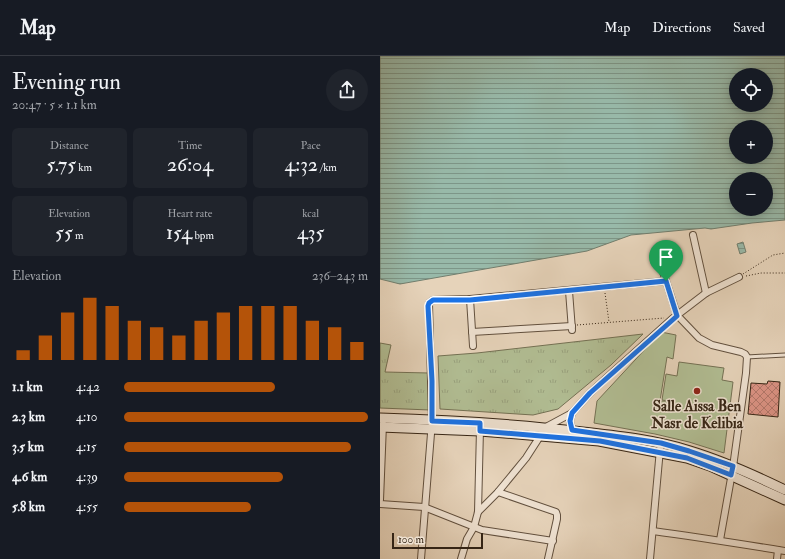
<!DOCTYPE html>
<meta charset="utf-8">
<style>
body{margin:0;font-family:"IM FELL Double Pica",serif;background:#20242c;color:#f1f3f6;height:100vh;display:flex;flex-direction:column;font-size:15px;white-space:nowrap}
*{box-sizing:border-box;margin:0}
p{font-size:13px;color:#9ea1a6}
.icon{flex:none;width:22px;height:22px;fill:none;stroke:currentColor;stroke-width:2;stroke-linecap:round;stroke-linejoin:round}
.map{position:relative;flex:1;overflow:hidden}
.side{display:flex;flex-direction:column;background:#171b24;width:380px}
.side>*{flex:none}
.fabs{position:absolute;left:349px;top:12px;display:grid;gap:8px}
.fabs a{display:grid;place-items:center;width:44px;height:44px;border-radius:50%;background:#171b24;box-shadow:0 2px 10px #0003;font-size:20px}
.scale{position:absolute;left:12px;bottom:10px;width:91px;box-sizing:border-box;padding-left:4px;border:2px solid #362515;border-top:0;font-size:11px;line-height:14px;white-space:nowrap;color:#362515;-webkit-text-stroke:3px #efe2d2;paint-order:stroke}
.pin{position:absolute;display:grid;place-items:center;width:34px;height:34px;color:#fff;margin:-41px -17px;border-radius:50% 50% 50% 0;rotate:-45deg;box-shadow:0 0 4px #0007}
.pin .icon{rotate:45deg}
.round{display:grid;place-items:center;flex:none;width:42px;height:42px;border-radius:21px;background:#20242c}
.summary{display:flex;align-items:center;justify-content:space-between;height:68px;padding:0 12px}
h1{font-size:22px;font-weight:600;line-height:30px}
.stats{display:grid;grid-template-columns:repeat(3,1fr);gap:6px;height:68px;padding:4px 12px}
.stats div{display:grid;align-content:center;border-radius:6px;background:#20242c;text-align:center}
.stats b{font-size:20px;font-weight:600}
.stats small{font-size:11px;font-weight:400}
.stats p{font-size:11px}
.chart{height:112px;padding:8px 12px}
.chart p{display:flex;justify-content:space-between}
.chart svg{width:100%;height:72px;margin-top:4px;stroke:#b45309;stroke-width:6}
ul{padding:0 12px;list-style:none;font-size:13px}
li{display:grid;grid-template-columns:64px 48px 1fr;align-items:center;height:30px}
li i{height:10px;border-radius:5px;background:#b45309}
header{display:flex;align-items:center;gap:24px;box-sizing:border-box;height:56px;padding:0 20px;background:#171b24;border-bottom:1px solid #363941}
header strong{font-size:19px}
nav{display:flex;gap:22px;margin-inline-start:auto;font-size:14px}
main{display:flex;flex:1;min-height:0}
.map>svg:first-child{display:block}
.grass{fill:url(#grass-tufts);stroke:#747154}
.garden{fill:#b1bd93;stroke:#747154}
.water{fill:url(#water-rules);stroke:#717e6e;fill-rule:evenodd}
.building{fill:url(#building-cross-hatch);stroke:#362515}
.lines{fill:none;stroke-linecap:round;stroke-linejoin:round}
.service-casing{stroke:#62503e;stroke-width:5}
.minor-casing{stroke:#62503e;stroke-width:8}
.secondary-casing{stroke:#362515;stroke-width:11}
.path{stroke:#362515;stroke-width:1;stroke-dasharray:1 2;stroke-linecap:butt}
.service{stroke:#efe2d2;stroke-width:3}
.minor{stroke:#efe2d2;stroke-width:6}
.secondary{stroke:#efe2d2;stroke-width:9}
.route-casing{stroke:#fff;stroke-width:8}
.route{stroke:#1a73e8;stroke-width:5}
.poi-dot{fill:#8f2418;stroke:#efe2d2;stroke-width:1.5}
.labels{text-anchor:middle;stroke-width:3;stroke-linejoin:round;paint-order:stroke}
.poi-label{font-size:15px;font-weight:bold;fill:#362515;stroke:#efe2d2}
</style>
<header>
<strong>Map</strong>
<nav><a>Map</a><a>Directions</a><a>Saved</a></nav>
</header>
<main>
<section class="side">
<div class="summary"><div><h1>Evening run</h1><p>20:47 · 5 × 1.1 km</p></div><a class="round"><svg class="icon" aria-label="share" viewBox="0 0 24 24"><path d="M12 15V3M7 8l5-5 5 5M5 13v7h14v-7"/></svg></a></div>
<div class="stats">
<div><p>Distance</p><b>5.75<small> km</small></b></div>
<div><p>Time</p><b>26:04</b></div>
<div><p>Pace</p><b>4:32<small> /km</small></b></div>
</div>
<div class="stats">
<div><p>Elevation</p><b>55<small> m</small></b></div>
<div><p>Heart rate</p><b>154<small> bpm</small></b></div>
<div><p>kcal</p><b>435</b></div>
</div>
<div class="chart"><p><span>Elevation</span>236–243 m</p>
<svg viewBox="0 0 160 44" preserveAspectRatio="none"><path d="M5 44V38M15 44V29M25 44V15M35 44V6M45 44V11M55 44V20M65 44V24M75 44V29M85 44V20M95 44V15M105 44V11M115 44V11M125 44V11M135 44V20M145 44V24M155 44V33"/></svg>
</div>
<ul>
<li><b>1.1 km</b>4:42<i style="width:62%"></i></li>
<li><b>2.3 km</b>4:10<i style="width:100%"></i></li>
<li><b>3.5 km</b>4:15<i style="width:93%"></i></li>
<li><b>4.6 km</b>4:39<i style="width:65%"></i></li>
<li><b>5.8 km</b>4:55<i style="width:52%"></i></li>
</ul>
</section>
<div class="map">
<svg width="405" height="503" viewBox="0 0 405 503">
<defs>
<pattern id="grass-tufts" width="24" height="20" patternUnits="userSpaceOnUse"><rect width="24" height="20" fill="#b1bd93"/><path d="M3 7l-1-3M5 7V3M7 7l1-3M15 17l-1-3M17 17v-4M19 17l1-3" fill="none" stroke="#99a27e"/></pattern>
<pattern id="water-rules" width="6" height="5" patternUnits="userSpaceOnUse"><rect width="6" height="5" fill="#98b9a9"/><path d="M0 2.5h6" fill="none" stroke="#7d9688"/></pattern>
<pattern id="building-cross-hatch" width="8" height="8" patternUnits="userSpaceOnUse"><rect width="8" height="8" fill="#dd9486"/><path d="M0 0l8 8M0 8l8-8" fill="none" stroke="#b4796c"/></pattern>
</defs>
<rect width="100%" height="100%" fill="#e6d3ba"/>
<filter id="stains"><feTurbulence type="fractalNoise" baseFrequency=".005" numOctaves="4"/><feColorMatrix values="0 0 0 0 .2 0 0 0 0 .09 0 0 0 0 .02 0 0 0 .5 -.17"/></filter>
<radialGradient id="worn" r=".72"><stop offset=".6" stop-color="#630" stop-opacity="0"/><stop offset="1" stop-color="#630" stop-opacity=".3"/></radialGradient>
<!-- grass -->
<g class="grass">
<path d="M263,278L231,309L178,353L153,359L60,353L58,300L97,297Z"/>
<path d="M0,287L11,289L5,316L49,317L50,354L0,352Z"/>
</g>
<!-- garden -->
<path class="garden" d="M281,276L296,279L293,303L287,301L280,345H288L282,344L286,318L297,320L299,306L344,312L342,324L353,326L344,397L309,386L275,378L214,367L217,345Z"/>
<!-- water -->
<g class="water">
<path d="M0,0H405V164L372,167L331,173L325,172L251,179L207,195L20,228L0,223ZM356,19H386V49H356ZM356,71H386V101H356ZM356,123H386V153H356Z"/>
<path d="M363,186L366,196L360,198L357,188Z"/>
</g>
<!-- building -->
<path class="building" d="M388,325L400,326L398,361L368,358L371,327L387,328Z"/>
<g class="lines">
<!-- service casing -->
<g class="service-casing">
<path id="service" d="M367,301L405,299"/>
</g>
<!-- minor casing -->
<g class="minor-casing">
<g id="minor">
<path d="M313,179L326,237"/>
<path d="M277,198L286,225"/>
<path d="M189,235L192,274"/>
<path d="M90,243L93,290"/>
<path d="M92,276L192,270"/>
<path d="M192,374L190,365L192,357"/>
<path d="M118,436L176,456L177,459V463L168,503"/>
<path d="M0,444L3,368"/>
<path d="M0,448L44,451L102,474L173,485"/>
<path d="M98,456L118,436L146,402L166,371L192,357L210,337L233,316L292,263L326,237L359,221"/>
<path d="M273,475C317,481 361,488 405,495"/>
<path d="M41,503L52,365L49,247L53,244L90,243L286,225L297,259L319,282L332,289L361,296L365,298L367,301L366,317L353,411L340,484"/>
<path d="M81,503L87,483L94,471L98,456L100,373"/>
<path d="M270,503L280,393"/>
<path d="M397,503L398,494"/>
</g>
</g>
<!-- secondary casing -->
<g class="secondary-casing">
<g id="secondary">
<path d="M0,362C68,364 135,368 203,376C238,380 276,384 310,395C343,405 374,419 405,434"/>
<path d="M0,371L100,375L219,385L307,402L330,410L405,444"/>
</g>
</g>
<!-- path -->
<g class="path">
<path d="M363,218L393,199L405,197"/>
<path d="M366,220L381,217H405"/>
<path d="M225,237L229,266"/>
<path d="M197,269L284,262"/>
</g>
<!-- service -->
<use href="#service" class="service"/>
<!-- minor -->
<use href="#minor" class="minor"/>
<!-- secondary -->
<use href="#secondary" class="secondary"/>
</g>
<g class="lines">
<!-- route casing -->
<g class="route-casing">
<path id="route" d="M286,225L297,260L210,337L192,357L190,365L192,374L281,387L309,395L353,410L351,419L307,402L220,385L100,375V367L52,365V325L48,250L49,247L53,244H90Z"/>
</g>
<!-- route -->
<use href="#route" class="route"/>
</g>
<!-- markers -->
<circle class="poi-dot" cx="317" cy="335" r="4"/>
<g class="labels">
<!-- poi labels -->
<g class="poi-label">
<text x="317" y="355">Salle Aissa Ben<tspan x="317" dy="17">Nasr de Kelibia</tspan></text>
</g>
</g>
<rect width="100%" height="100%" filter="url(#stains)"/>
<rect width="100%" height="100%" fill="url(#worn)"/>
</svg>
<div class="fabs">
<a><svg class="icon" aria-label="locate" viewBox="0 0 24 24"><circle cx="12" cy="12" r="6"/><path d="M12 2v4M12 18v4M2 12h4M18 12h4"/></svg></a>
<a>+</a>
<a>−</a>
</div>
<div class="scale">100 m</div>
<div class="pin" style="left:286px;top:225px;background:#1e9e55"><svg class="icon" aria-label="arrive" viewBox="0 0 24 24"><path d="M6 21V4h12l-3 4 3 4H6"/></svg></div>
</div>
</main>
